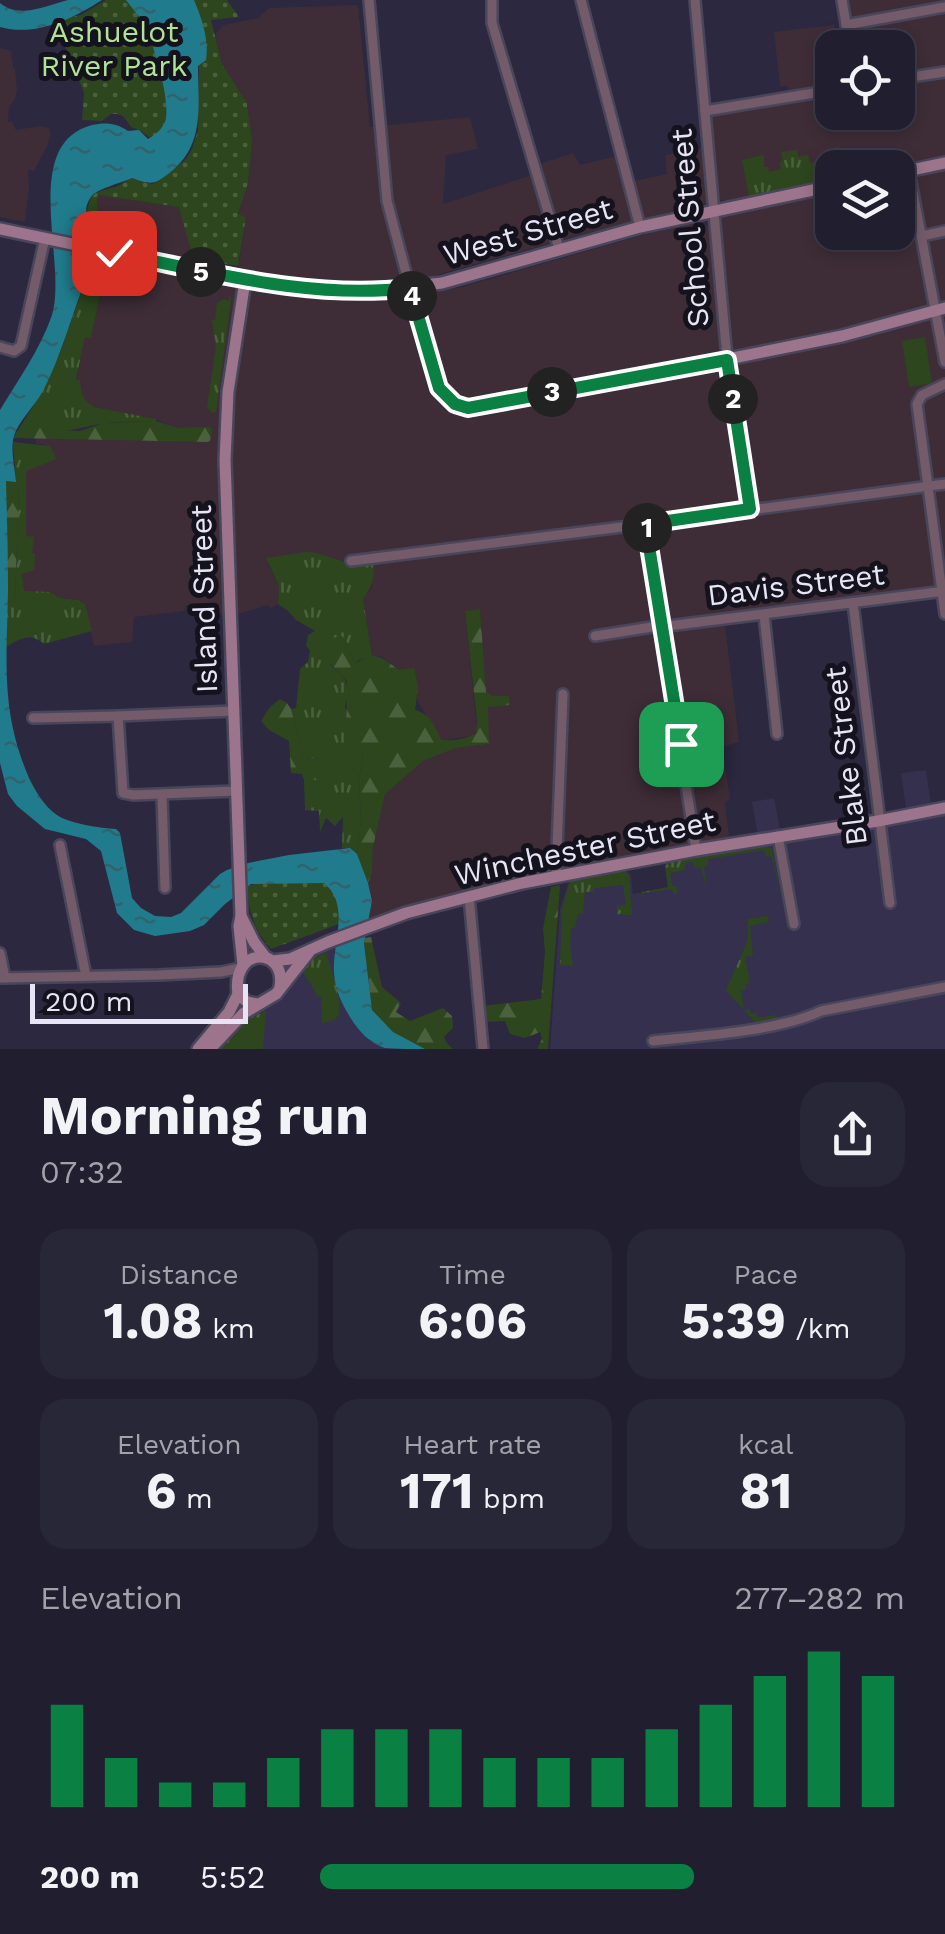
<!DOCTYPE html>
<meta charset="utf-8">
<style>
body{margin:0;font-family:"Work Sans",sans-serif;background:#282737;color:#f1f3f6;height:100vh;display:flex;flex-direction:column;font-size:38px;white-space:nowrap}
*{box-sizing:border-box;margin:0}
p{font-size:32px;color:#a2a2aa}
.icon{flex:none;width:55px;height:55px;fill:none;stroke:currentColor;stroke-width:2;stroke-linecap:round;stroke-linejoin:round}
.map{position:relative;height:1049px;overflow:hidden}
.details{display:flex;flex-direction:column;background:#201e2f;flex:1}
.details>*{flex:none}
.tools{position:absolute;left:815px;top:30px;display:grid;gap:20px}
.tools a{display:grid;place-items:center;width:100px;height:100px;border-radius:20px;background:#201e2f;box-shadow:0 5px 15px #0003,0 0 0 2px #3d3c4b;font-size:50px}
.scale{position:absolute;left:30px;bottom:25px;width:218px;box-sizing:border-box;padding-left:10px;border:5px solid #e7e5f5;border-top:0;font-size:28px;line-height:35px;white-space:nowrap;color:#e7e5f5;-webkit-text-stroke:8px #14121d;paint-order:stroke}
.pin{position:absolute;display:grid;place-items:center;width:85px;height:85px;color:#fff;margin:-42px;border-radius:20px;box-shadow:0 5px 15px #0006}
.km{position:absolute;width:50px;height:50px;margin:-25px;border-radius:50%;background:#222;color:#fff;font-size:28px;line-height:50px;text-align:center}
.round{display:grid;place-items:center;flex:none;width:105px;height:105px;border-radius:30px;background:#282737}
.head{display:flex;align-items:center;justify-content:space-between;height:170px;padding:0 40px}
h1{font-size:55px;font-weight:700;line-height:75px}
.figures{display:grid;grid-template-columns:repeat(3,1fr);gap:15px;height:170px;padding:10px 40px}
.figures div{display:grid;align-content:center;border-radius:25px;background:#282737;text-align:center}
.figures b{font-size:50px;font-weight:700}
.figures small{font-size:28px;font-weight:400}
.figures p{font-size:28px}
.chart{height:280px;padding:20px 40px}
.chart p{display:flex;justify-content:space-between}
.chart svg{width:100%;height:180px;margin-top:10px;stroke:#0b8043;stroke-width:6}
ul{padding:0 40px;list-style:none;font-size:32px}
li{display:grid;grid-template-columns:160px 120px 1fr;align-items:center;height:75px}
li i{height:25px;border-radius:12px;background:#0b8043}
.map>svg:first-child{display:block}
.commercial{fill:#3e2d37}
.built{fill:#34304e}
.grass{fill:url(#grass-tufts)}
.forest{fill:url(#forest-firs)}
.park{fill:url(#park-dots)}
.garden{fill:#2d461d}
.water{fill:url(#water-ripples)}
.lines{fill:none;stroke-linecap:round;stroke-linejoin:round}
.street-casing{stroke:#49465c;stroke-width:14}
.secondary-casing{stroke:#49465c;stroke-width:16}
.street{stroke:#745b6a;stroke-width:9}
.secondary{stroke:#9c758c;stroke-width:11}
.route-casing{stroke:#fff;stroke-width:20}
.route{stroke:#0b8043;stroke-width:12}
.labels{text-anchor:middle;stroke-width:10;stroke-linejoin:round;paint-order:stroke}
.park-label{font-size:30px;fill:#b1e395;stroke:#14121d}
.street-label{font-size:30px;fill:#e7e5f5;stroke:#14121d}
</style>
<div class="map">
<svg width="945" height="1049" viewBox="0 0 945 1049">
<defs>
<pattern id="grass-tufts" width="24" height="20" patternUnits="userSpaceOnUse" patternTransform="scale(2.5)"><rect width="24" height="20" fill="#2d461d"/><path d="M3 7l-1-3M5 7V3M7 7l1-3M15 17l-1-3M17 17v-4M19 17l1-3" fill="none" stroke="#4b613e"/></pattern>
<pattern id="forest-firs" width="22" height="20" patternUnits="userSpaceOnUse" patternTransform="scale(2.5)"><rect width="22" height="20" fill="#2d461d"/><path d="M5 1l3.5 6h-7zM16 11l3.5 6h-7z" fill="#4b613e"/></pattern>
<pattern id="park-dots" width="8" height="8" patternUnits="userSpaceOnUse" patternTransform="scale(2.5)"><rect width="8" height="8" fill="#2d461d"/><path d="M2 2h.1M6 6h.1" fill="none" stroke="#4b613e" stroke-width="1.8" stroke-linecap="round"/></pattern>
<pattern id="water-ripples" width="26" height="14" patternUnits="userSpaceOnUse" patternTransform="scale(2.5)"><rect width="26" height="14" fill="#207c8c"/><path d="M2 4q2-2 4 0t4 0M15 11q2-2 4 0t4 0" fill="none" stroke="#31636e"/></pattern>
</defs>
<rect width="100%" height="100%" fill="#2b283f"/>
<!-- commercial -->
<g class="commercial">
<path d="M846,0H945V157L893,167L832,168V180L735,200H720L717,187L711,114L832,98V112H898V48L854,47Z"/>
<path d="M358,5L370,127L470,117L478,149L446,155L443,204L529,176L533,174L531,167L573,153L580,165L617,156L625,183L667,174L665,155L703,148L707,203L587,233L422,279L348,284L284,279L238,270L246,217L238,215L248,184L252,141L247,103L222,64L215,35L223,25L258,18L269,8Z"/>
<path d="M834,25L835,31L842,28L845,47L832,48V86L789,94L788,86H780L774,32Z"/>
<path d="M0,48L11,51L13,66L15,70L17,89L15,99L9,107L8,122H12L16,130L40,126L49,128L51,133L47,146L34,171L28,169L29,188L25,222L0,217Z"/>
<path d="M945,169V595L725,624L739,742L722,747L730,798L725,803L729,838L572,868L465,892L368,922L372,901L368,883L372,874L373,847L385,794L423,761L456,748L488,744V707L493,696L486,692L480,609L465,611L477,730L472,736L446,740L440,738L399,670L381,656H372L363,599L372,586V564L353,565L318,553L268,564L279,586L278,604L271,608L267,605L242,613L220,615V608L192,611L191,605H186L184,611L134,617L132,642L94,646L85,604L79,600L60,598L50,592H24L22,574L34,570L26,536V470L45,444H36V438L207,442L155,419L94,407L87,403L80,392L76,380L85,337H91L106,269L121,272L124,267L131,265L165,271L178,275L179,277L283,296L337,300L394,299L462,287L654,232L693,224L705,226L727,215L832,193V232H898V180Z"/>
<path d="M98,195L180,207L193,259L103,239L97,210Z"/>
</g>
<!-- built -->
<g class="built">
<path d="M926,770L933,818L945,816V1049H550L560,909L570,878L625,869L631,875L633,894L668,888L664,859L759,843L752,802L774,798L782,839L908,822L901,773Z"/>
<path d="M349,941L397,1049H216L250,1015L270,1007L280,1001L298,972L316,955Z"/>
</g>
<!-- grass -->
<g class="grass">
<path d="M838,147L839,153L853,151L856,167L832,168V176L823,180L749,196L742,160L764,155V167H768L769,172L781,169L780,162L783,161L781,152L797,150L798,157L808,155L810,163L826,160L825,151Z"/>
<path d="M93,259L105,271L91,338L85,337L76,379L80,381C81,393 83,401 94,407L156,419V421C139,422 122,421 106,423C82,426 58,438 34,425V408H32L42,392L61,350Z"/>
<path d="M229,295L231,299L216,412L212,413L207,407L216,347L212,320H215L217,303L224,299L229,301Z"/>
<path d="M13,442L50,446L56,459L26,471V536L34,537L32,553H35L34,570L22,574L24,591L50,592L60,598L79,600L85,604L92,631L44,644C30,632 19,639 5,648L7,600H15L19,484L16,482Z"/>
<path d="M306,552L318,553L353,565L373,564C375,579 372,586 363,599L372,656L359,660L355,664L343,637L330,664L346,681L348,695L345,706L354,745L363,753L359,779L361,820L357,854L350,848H342L343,817L335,826L326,818L320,832L319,811L305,810L304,780L312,779L320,759L304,758L291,709L296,708L300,669L308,662L310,650L306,646L308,635L315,631L296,620L288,611L278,604L279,586L266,558Z"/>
<path d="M759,846L772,848L781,897L772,857L766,856L764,850L708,859V865L704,867L706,888L701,867L695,868L693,862L685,863V870L670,873L672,886L677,887V894H674L672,889L644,893L643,899L642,892L668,887L665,866L671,861Z"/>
<path d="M620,871L626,872L629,876L632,915L617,914V906L626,905L623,885L594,888V892H585L583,913H578L575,928H571L570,946L573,966L560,965L562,909L570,881Z"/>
<path d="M768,916L769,922L750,926L753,955L745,957L750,983L745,984L746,989L741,991L744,1010L750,1009L751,1014L756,1013L758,1018L776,1015L777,1020L756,1023L726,990L748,940V919Z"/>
<path d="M326,953C332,971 341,996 339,1015L332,1021L322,1023L321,997L316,996C315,987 306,979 302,970L316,957Z"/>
<path d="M266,1011L263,1049H219L243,1021Z"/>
</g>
<!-- forest -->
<g class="forest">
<path d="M32,408H34V424L43,426V429L80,431L104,423L156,421L178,428L209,427L212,429L210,441L207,442L13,438Z"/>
<path d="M6,480L19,483L15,601L7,600Z"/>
<path d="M480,609L486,692L493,696H509L510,705L488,707L489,744L456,748L423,761L385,794L373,847L372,874L368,883L357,854L361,820L359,779L363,753L354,745L346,743L347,681C333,668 312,648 340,635L343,637L355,664C374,649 382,657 399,670L414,668L418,686L415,710C430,714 434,725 441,739C451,742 467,739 476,733L477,721L465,611Z"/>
<path d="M280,699L287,703L291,709L304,758L319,759L320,754L325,753L334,763L332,768L323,772L321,780H304L302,774L291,773L289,741L269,730L261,721L270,707Z"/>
<path d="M560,885L548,1049H537L542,1039L540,1032L525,1038L510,1034L505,1021L484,1022L482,1006L541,999L545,952L543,929L551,887Z"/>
<path d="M371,937L382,987L401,1003L396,1012L410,1021L443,1008L452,1016L453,1028L444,1037L446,1042L453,1049H424L393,1032L372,1010L364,943L365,938Z"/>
</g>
<!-- park -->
<g class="park">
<path d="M106,0H131L145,11L172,120L153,140L141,131L131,127L123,116L117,114H111L102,121L82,120L84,93L55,21L81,15Z"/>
<path d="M176,0H227L239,17L211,20L222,64L247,103L252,141L248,184L238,214L246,217L238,266L193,258L179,207L98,195L97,210L103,239L97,238L86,216C91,191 93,193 115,187C121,185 126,181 131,178L152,184L159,181L185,160L192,149L198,130L199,61Z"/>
<path d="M313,877L339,892V924L271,949C253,929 249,912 247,886L264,882Z"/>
</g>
<!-- garden -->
<path class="garden" d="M925,337L932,383L909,387L902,341Z"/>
<!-- water -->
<g class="water">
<path d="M68,0H102C72,19 36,37 0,27V3C19,19 46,6 68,0Z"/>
<path d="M126,0H194C202,19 209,39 206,60L198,66C198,104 205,143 173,170C156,184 153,186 132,178C121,183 96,189 91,197C78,215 95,224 97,239C98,249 91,268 87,276C72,314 62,354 43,391C35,406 19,420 14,436C10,449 15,468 16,482L6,481C7,517 8,553 8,589C7,661 0,710 29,778C36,792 44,806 57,815C70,824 100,828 116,829L120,833L132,898L141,908L155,916L171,917L181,913L220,874L227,870L248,863L289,855L350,848L357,854L368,883L372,901L364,943L372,1010L393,1032L425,1049C413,1049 396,1049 385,1048C370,1044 358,1030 350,1017C342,1004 335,990 334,973C332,944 351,905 324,883L251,884L225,904L204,925L190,931L155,936L134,930L117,913L101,851L86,839L45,829L17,806L8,794L0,763V410C18,380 41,348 52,315C68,263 19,144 92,125C105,122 117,123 128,131L139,130L148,139C155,135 162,129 165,122C172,102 152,37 141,19C136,13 131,6 126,0Z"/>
</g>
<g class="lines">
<!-- street casing -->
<g class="street-casing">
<g id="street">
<path d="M369,0L387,201L410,288"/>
<path d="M492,0V23L559,249"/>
<path d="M581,0L640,227"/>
<path d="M695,0L726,347L750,509"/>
<path d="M842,0L850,48"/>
<path d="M846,25L945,7"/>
<path d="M898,79L945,72"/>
<path d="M705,111L832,90"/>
<path d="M909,171L945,362"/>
<path d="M922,236L945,231"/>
<path d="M0,347L14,351L21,346L45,238"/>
<path d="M945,384L922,395L917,404L945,614"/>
<path d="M647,524V533L696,850"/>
<path d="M351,561L638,525L945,484"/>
<path d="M853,603L890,903"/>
<path d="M764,615L777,734"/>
<path d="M595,636L652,627L668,626L945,591"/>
<path d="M118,716L123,793L133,795L236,791"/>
<path d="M33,718L118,716L233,711"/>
<path d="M162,795L165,888"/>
<path d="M778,836L794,924"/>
<path d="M60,845L86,976"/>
<path d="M556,875L563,694"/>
<path d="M469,896L483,1049"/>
<path d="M0,953L5,978"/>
<path d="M0,978L159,975L221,972L240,968"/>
<path d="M653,1041C700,1036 779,1031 821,1011L945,987"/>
</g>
</g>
<!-- secondary casing -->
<g class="secondary-casing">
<g id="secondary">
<path d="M898,173L945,163"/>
<path d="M0,229L259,283L334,291H372L442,283L640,227L832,186"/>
<path d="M410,288L439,388L448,400L468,408L738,357L842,336L945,308"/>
<path d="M241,916L254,942L266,958"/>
<path d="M273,961L290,959L328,942L406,913L522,883L696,850L878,821L945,808"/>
<path d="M243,965L239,926L241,916L225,460L228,392L245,281"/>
<path d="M257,1004L247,1002L238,994C231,945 287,947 280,987"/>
<path d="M198,1049L229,1012L238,994"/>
<path d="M210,1049L244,1013L276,994L309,952"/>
</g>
</g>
<!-- street -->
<use href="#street" class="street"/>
<!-- secondary -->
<use href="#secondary" class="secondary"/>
</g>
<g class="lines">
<!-- route casing -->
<g class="route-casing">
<path id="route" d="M114,253C212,272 309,300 410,288L439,388L455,404L468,408L727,360L750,509L647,524V534L681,744"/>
</g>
<!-- route -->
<use href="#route" class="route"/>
</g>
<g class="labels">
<!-- park labels -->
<g class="park-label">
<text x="114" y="42">Ashuelot<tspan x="114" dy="34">River Park</tspan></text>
</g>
<!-- street labels -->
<g class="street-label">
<text transform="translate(690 228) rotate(-95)" y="10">School Street</text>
<text transform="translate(528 232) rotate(-16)" y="10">West Street</text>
<text transform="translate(796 585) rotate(-7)" y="10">Davis Street</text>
<text transform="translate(204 599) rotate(-92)" y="10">Island Street</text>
<text transform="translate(846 756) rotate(-97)" y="10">Blake Street</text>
<text transform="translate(585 848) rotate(-12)" y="10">Winchester Street</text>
</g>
</g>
</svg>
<div class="tools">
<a><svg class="icon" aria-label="locate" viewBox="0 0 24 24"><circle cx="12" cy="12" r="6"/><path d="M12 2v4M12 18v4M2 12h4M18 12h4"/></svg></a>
<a><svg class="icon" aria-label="layers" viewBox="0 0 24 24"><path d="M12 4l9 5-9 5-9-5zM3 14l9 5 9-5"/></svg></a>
</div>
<div class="scale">200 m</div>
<div class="pin" style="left:681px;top:744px;background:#1e9e55"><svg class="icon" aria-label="arrive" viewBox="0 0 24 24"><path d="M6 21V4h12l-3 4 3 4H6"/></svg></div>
<div class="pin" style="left:114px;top:253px;background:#d93025"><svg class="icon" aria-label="check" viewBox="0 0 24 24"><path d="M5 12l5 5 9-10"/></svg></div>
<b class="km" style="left:647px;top:528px">1</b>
<b class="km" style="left:733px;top:399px">2</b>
<b class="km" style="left:552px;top:392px">3</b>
<b class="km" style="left:412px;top:296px">4</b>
<b class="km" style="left:201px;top:272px">5</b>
</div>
<section class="details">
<div class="head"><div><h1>Morning run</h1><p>07:32</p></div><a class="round"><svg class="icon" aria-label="share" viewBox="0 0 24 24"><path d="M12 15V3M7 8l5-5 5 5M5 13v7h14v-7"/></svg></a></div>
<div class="figures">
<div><p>Distance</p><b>1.08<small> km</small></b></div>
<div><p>Time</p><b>6:06</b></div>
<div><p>Pace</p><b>5:39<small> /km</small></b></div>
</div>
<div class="figures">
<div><p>Elevation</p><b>6<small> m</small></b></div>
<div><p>Heart rate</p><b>171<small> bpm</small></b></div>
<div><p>kcal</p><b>81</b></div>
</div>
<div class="chart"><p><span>Elevation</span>277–282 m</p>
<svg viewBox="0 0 160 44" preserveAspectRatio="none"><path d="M5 44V19M15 44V32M25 44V38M35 44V38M45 44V32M55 44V25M65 44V25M75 44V25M85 44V32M95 44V32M105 44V32M115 44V25M125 44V19M135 44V12M145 44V6M155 44V12"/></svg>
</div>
<ul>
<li><b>200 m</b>5:52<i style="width:64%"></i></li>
</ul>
</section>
